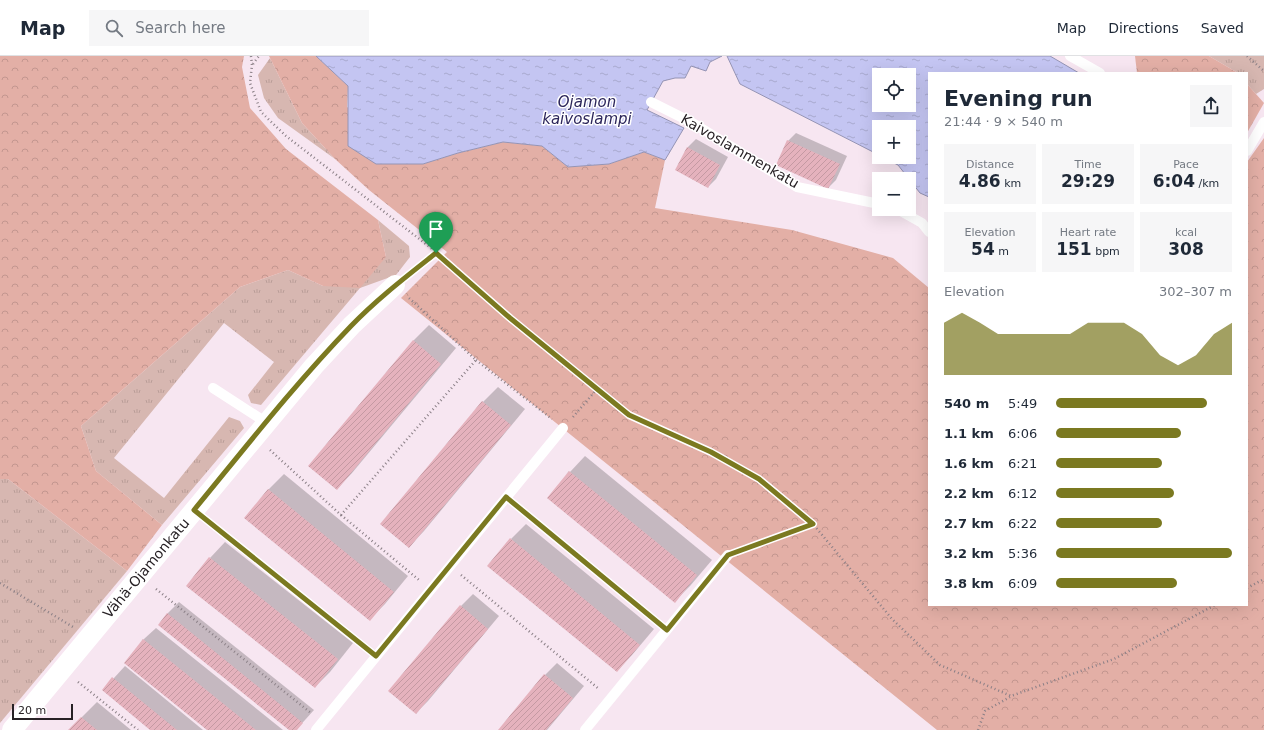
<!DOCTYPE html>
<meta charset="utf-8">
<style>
body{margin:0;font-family:"DejaVu Sans",sans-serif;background:#f6f6f7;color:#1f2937;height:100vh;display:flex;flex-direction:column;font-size:15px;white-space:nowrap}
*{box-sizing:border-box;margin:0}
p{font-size:13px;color:#747a83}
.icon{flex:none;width:22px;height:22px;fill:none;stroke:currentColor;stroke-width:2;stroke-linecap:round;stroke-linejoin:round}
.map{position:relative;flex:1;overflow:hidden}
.details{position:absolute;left:928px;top:16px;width:320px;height:534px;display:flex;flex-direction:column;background:#fff;border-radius:0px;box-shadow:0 4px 16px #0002}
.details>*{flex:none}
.controls{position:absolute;left:872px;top:12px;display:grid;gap:8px}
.controls a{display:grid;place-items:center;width:44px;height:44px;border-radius:0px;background:#fff;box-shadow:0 4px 16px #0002;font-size:20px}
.scale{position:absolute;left:12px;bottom:10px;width:61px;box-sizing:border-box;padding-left:4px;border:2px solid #272125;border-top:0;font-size:11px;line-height:14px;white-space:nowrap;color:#272125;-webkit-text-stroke:3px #fff;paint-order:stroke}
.pin{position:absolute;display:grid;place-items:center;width:34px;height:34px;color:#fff;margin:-41px -17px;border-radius:50% 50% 50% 0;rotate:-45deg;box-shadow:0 0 4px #0007}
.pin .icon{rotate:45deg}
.round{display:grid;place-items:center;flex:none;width:42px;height:42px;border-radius:0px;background:#f6f6f7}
.overview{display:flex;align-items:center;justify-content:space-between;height:68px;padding:0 16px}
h1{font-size:22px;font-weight:700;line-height:30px}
.stats{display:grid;grid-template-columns:repeat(3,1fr);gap:6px;height:68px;padding:4px 16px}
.stats div{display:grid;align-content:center;border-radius:0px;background:#f6f6f7;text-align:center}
.stats b{font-size:17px;font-weight:700}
.stats small{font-size:11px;font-weight:400}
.stats p{font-size:11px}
.chart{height:112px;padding:8px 16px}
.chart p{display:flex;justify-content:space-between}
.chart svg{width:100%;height:72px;margin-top:4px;fill:#7b7920;opacity:.7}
ul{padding:0 16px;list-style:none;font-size:13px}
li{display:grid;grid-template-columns:64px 48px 1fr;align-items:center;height:30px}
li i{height:10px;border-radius:5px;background:#7b7920}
header{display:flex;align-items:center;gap:24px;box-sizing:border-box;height:56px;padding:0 20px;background:#fff;border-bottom:1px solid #e0e1e3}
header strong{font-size:19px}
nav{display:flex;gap:22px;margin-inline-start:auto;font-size:14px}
.search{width:280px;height:36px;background:#f6f6f7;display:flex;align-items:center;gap:10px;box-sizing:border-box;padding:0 14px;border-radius:0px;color:#747a83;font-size:15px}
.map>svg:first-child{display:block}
.grass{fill:url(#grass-tufts)}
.forest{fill:url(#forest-crowns)}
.water{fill:url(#water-ripples);stroke:#9594b4;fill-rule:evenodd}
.shadow{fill:#0003}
.building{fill:url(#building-hatch)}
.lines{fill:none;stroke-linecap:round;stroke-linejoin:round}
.path{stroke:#8a7f86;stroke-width:2.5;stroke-dasharray:1 3;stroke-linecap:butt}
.lane{stroke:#fff;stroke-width:10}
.street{stroke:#fff;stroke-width:20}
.route-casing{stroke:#fff;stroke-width:8}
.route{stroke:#7b7920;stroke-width:5}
.labels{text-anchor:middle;stroke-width:3;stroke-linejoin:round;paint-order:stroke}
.street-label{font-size:14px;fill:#272125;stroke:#fff}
.water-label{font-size:15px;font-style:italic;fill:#2c265b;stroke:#fff}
</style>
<header>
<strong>Map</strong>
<div class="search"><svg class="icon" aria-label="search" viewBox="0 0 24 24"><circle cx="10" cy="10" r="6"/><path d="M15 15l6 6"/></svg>Search here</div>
<nav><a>Map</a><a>Directions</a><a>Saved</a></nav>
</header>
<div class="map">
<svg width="1264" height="674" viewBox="0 0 1264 674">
<defs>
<pattern id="grass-tufts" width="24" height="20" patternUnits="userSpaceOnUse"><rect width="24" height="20" fill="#d7b7b1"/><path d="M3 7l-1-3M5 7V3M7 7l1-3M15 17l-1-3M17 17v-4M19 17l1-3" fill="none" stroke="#b99d98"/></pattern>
<pattern id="forest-crowns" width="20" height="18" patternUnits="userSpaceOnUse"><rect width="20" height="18" fill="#e3afa6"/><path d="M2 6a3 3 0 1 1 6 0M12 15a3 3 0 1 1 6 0" fill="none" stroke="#c3968f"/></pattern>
<pattern id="water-ripples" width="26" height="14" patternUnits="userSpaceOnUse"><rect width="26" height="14" fill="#c4c5f2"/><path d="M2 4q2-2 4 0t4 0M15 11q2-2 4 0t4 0" fill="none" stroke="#a8a9cf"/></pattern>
<pattern id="building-hatch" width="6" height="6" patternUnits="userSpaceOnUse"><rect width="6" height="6" fill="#e5b2bd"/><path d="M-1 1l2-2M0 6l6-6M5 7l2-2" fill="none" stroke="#c499a2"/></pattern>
</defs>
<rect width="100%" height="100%" fill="#f7e6f1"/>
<!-- grass -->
<g class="grass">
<path d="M1209,0H1264V33L1256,38L1247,28V17H1238Z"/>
<path d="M270,2L302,67L335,103L278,62L264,42L258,19Z"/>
<path d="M378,164L409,190L410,201L396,219L360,232L261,349L251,347L248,339L274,306L224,267L114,402L164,442L229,361L240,365L244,372L162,469L96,415L81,370L240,231L288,214L323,230L386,201Z"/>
<path d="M0,423H8L127,515L0,667Z"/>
</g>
<!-- forest -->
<g class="forest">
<path d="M0,0H244L242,11L250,52L286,93L378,164L386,201L360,232L323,230L288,214L240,231L81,370L96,415L162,469L127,515L8,423H0Z"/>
<path d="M269,0H316L348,30L347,51L423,108L458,97L503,86L542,90L568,111L609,108L644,96L665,104L655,152L792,174L893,202L929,232V549H1247V106L1264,82V674H937L401,242L447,196L369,134L335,103L302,67Z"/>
<path d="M1135,0H1209L1238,17H1137Z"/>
<path d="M1247,28L1264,47L1247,77Z"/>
</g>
<!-- water -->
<g class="water">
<path d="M316,0H722L710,6L706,15L691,10L685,22H675L663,25L647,54L684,72L665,104L644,96L609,108L568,111L542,90L503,86L458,97L423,108H376L348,90V30Z"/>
<path d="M727,0H1050L1079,17H929V141L920,137L898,109L882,101H909V71H879V99L740,28ZM879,19H909V49H879Z"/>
</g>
<!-- shadow -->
<g class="shadow">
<path d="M796,77L847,100L836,124L828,132L788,85Z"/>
<path d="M696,83L728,101L716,123L708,131L676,114L688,91Z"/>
<path d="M429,269L456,292L352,417L337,433L413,285Z"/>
<path d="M498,331L525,353L424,475L409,491L483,346Z"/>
<path d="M585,400L712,504L690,530L675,545L549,442L570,416Z"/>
<path d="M284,418L408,520L385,548L370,563L246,462L269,433Z"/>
<path d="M526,468L654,573L632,599L617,615L511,483Z"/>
<path d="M225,486L353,587L330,616L315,631L210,502Z"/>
<path d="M473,538L499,560L428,645L416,657L461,550Z"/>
<path d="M179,546L314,654L296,674H291L167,558Z"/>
<path d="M156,572L283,674H208L125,607L144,583Z"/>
<path d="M557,607L584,630L547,674H499L545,619Z"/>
<path d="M125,610L203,674H152L103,634Z"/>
<path d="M97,646L131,674H69Z"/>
</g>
<!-- building -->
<g class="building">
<path d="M787,84L840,108L828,133L776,109Z"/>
<path d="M687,91L720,109L708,132L675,114Z"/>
<path d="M413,284L441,308L337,434L308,410Z"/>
<path d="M482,345L511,369L409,492L380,468Z"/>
<path d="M569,415L697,519L675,547L547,442Z"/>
<path d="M268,433L394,536L370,565L244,462Z"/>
<path d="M510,482L640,589L617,616L487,510Z"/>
<path d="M209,501L338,603L315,632L186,530Z"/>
<path d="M460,549L488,573L416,658L388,635Z"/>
<path d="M167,557L303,667L297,674H289L158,569Z"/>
<path d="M143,583L256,674H207L124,607Z"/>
<path d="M544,618L573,642L546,674H498Z"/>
<path d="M112,621L177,674H150L102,634Z"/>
<path d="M81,661L97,674H68Z"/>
</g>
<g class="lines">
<!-- path -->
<g class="path">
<path d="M251,0L252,9L250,27L261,56L286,80L431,192L510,262L629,359L711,396L759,423L813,468L892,563L940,609L1011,640L1114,603L1215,549"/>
<path d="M1247,0L1264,15"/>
<path d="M253,8L259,0"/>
<path d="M410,217L436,197"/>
<path d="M476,304L552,363"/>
<path d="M573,361L597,333"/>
<path d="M270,394L341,459L476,304L409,242"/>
<path d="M517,450L655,564"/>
<path d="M341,459L419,524"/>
<path d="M209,467L365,591"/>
<path d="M741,494L813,468"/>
<path d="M461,519L599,633"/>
<path d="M0,527L73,571"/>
<path d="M1247,532L1264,523"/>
<path d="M156,533L311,657"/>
<path d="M78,626L138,674"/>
<path d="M978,674L985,655L1010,641"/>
</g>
<!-- lane -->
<g class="lane">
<path d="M1070,0L1100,17"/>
<path d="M651,46L691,66L797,131L879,148"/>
<path d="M1247,95L1264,66"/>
<path d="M897,153L922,167L929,176"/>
<path d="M213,332L267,367"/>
<path d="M316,674L563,372"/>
<path d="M585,674L728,499"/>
</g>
<!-- street -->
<path class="street" d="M12,674L314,310L352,269L395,229"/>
</g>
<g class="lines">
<!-- route casing -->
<g class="route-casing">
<path id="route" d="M436,197L510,262L629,359L711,396L759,423L813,468L728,499L667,574L506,441L376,600L194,454C245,392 295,328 351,270C377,243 407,220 436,197Z"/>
</g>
<!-- route -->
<use href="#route" class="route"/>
</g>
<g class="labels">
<!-- street labels -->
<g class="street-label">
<text transform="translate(740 95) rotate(30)" y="5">Kaivoslammenkatu</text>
<text transform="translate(146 512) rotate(-50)" y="5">Vähä-Ojamonkatu</text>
</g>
<!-- water labels -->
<g class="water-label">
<text x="587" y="51">Ojamon<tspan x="587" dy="17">kaivoslampi</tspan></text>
</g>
</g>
</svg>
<div class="controls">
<a><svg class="icon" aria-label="locate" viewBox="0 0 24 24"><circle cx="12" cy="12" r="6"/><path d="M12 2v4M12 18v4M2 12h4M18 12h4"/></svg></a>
<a>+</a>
<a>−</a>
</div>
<div class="scale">20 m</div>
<div class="pin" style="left:436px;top:197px;background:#1e9e55"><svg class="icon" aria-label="arrive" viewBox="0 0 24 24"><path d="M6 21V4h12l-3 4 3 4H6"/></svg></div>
<section class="details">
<div class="overview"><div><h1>Evening run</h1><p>21:44 · 9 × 540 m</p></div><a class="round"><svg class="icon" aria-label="share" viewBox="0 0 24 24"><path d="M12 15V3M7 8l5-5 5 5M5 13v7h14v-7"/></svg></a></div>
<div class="stats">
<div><p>Distance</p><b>4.86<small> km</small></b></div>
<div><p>Time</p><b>29:29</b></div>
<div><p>Pace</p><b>6:04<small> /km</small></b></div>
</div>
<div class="stats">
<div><p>Elevation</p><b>54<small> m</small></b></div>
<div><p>Heart rate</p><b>151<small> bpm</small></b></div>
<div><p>kcal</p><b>308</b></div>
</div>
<div class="chart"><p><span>Elevation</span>302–307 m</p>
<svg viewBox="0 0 160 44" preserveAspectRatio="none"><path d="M0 44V12L10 6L20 12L30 19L40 19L50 19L60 19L70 19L80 12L90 12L100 12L110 19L120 32L130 38L140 32L150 19L160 12V44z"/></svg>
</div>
<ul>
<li><b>540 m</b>5:49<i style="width:86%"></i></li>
<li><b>1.1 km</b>6:06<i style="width:71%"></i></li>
<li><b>1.6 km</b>6:21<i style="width:60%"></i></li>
<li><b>2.2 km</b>6:12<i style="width:67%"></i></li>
<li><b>2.7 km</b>6:22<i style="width:60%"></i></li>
<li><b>3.2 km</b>5:36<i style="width:100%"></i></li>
<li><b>3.8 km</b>6:09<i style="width:69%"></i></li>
</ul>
</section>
</div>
